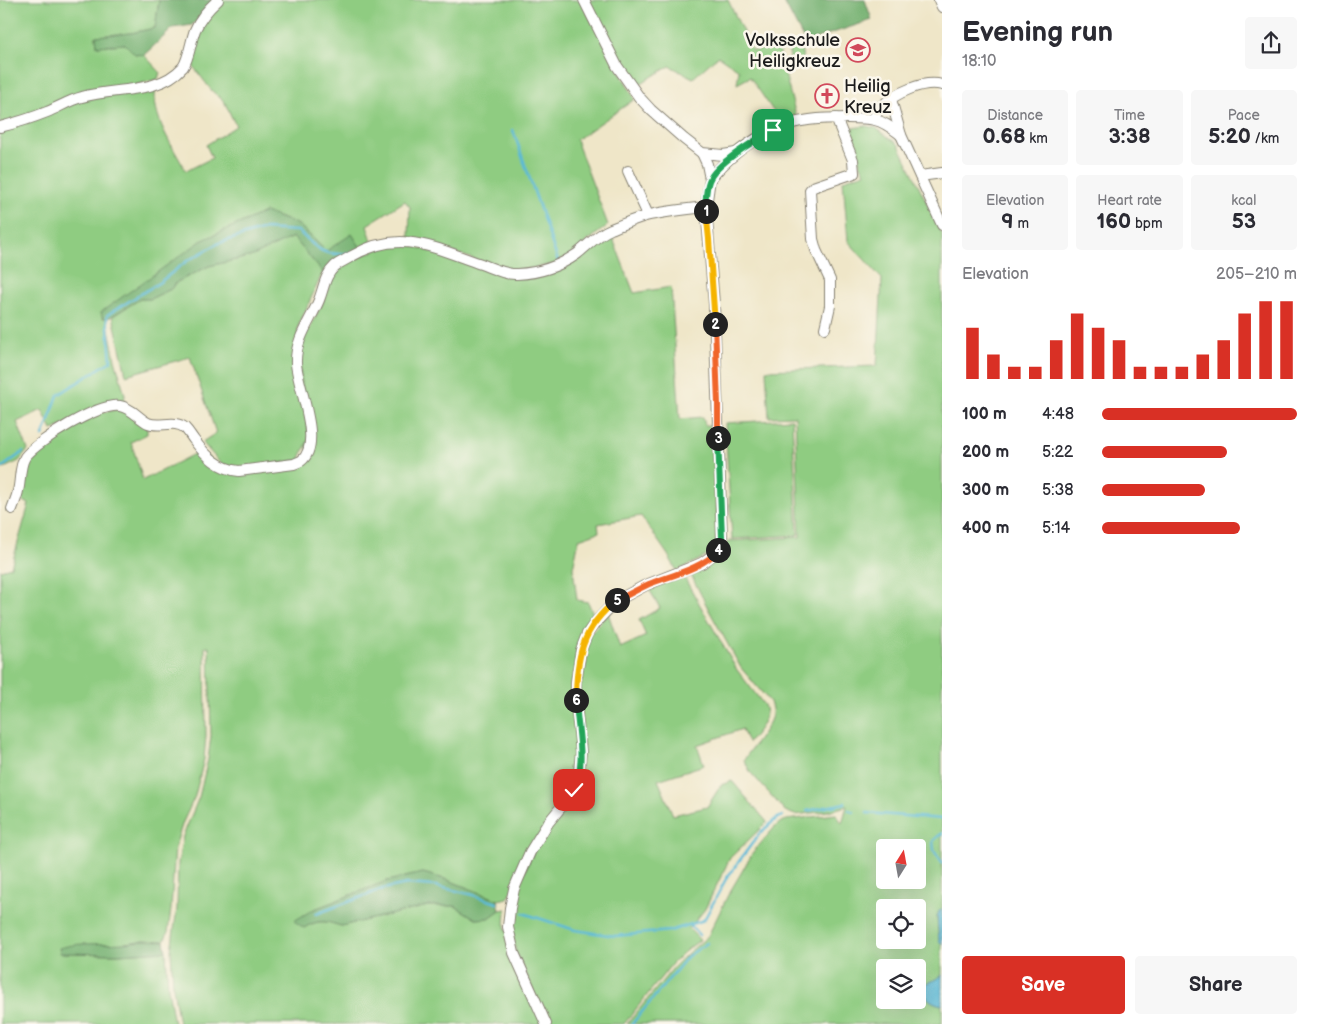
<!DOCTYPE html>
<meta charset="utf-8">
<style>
body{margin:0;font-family:"Balsamiq Sans",sans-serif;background:#f7f7f7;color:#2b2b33;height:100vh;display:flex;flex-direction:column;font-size:19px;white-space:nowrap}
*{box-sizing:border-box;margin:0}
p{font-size:16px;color:#7c7c81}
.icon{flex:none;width:28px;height:28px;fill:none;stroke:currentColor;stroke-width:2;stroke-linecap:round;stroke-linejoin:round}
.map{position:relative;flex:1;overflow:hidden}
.details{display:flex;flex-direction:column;background:#fff;width:375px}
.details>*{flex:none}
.needle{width:32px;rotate:11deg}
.controls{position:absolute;left:876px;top:839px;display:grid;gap:10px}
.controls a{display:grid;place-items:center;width:50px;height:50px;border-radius:5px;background:#fff;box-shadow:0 5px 20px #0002;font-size:25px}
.pin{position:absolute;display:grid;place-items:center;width:42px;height:42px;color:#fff;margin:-21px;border-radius:10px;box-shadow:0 2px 8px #0006}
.km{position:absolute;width:25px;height:25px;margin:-12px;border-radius:50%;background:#222;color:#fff;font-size:14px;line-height:25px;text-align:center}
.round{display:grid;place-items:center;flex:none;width:52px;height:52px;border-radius:5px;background:#f7f7f7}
.head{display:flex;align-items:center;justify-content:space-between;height:85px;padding:0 20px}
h1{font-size:28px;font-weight:700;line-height:38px}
.stats{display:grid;grid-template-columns:repeat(3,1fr);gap:8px;height:85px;padding:5px 20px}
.stats div{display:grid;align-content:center;border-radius:5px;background:#f7f7f7;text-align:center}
.stats b{font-size:21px;font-weight:700}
.stats small{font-size:14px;font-weight:400}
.stats p{font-size:14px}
.chart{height:140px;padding:10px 20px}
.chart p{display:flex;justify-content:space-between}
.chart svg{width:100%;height:90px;margin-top:5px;stroke:#d93025;stroke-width:6}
.action{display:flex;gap:10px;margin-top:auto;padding:10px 20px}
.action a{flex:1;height:58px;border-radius:5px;background:#d93025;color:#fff;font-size:20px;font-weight:700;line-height:58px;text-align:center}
.action a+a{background:#f7f7f7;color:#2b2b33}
ul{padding:0 20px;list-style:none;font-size:16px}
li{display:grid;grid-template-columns:80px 60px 1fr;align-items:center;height:38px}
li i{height:12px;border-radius:6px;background:#d93025}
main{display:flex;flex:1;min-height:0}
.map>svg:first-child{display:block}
.green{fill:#8fcc81;stroke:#56744e;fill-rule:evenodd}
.forest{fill:#73b06f;stroke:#486646}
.water{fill:#59b9d8;stroke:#3a6a7a}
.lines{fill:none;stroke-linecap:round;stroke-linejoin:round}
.stream{stroke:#59b9d8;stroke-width:2.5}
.minor-casing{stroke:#868172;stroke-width:12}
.minor{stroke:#fff;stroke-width:10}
.split-1-casing{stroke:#fff;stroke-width:10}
.split-2-casing{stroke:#fff;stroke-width:10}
.split-3-casing{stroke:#fff;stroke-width:10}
.split-4-casing{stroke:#fff;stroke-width:10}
.split-5-casing{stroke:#fff;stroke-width:10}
.split-6-casing{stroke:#fff;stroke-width:10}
.split-7-casing{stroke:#fff;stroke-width:10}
.split-1{stroke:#22a559;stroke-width:6}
.split-2{stroke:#f5b400;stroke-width:6}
.split-3{stroke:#f0652b;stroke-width:6}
.split-4{stroke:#22a559;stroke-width:6}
.split-5{stroke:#f0652b;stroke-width:6}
.split-6{stroke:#f5b400;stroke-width:6}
.split-7{stroke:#22a559;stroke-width:6}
.labels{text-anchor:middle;stroke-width:5;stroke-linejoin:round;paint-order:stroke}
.poi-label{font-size:18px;fill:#1c1c1c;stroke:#fbf7ec;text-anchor:end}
</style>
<main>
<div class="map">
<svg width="942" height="1024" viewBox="0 0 942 1024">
<rect width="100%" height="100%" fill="#fbf7ec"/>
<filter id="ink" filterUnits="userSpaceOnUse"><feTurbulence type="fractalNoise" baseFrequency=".02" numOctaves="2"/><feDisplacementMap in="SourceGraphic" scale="10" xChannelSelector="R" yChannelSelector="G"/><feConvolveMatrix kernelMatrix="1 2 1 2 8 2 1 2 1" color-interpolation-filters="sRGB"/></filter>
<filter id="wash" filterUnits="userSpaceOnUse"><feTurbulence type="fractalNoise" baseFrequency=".0096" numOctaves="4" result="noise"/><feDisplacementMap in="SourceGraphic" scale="20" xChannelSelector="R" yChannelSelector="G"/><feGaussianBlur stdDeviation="1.12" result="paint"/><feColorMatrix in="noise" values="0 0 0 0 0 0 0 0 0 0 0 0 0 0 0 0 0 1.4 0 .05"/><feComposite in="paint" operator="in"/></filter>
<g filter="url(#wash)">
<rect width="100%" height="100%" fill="#efe6c8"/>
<!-- green -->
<g class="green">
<path d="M0,0H159L155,28L131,33L96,36L97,46L125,44L135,54L144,55L160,72L158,79L48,108L0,124Z"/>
<path d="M223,0H580L635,99L576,140L608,225L574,252L554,264L516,271L503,269L409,237L410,207L405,201L367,225L372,241L361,248L326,251L299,225L265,212L201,241L102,317L107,319L115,359L125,395L124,401L52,430L42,410L17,422L28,450L19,461L0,470V131L77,101L156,87C150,115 173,147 186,171L212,158L206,145L236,126L224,101L212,91L189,61L198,31L207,14Z"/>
<path d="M587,0H728L752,51L778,47L796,116L780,121L750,77L737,84L739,70L718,56L693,78L670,66L636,86L620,63Z"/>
<path d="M800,44L805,68L792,70L788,46Z"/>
<path d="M866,126L876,128L899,145L942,234V909L939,912L937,917L939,941L942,944V975L937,979L925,984L922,990C927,999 932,1003 942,1005V1024H627L674,967L686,955L708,936L728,895L754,851L775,827L781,822L787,820L836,814L842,823L847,806L828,811L795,815L785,811L751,773L744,760C751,748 771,726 772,714C773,710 771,706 770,702L741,668L710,612L691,575L692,571L722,549L728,541L800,537L795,416L769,417L766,370L877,366L882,279L848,241L843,180L865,173L858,159L845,129ZM885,848H918V880H885ZM885,908H918V940H885ZM885,968H918V1000H885Z"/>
<path d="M610,231L634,293L671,287L680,419L703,417L705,425L713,426L718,540L712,553L677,571L668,555L641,516L598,524L599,532L579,539L573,568L577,600L588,602L594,616L593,620L578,648V753L575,781L508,898L498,900L448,880L423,873L387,881L312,910L304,928C319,919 325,921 341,926L428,906H455L476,919L489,918L500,910L506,909L505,927L543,1024H179L173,987L171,950L177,909L178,863L183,836L199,797L208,759L211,736L209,647H205L206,736L204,759L195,796L183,822L175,847L171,909L168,932L164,941L144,940L129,943L112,944L61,953L118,954L166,951L168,988L174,1024H0V570L11,567L29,504L20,499L26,459L33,452L98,413L120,409L147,426V434L131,442L143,480L200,451L230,473L308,457L299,363L301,345L323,302L332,279L339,270L360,256L389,245H410L501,274L536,275L562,269L599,238Z"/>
<path d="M293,237L323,272L298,327L297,344L309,439L299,460L239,469L221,464L202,442L216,433L190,357L126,375L113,316L140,299H150L171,289L177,282L209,266L253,256Z"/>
<path d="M792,419L798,535L732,539L725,423Z"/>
<path d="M679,576L684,577L737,670L764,705C770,719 757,733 748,743L742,729L697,745L704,765L658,780L673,815L707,807L721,785L732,781L767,822L730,858L705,909L689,929L700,940L684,952L671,965L624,1024H548L516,952L511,926L517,890L533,853L551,824L577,791L579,682L589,635L608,613L620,648L646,636L639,620L660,608L649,589Z"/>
</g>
<!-- forest -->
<g class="forest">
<path d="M159,0H223L192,25L173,28L144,55L135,54L125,44L97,46L96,36L131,33L155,28Z"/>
<path d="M783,0H865L872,20L805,42Z"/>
<path d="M265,212L299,225L326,251L352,234L361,248L325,275L293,237L253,256L209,266L177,282L171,289L150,299H140L107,319L102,317L101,312L201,241Z"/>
<path d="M423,873L448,880L498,900L500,910L489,918L476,919L455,906H428L341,926C325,921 319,919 304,928L294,921L312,910L387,881Z"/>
<path d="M144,940L164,941L166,951L118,954L60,953L59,948C67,946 76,944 84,944C106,943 121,945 144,940Z"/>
</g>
<!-- water -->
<g class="water">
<path d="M942,909V944L939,941L937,917L939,911Z"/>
<path d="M942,975V1005C932,1003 927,999 922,990L925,984L937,979Z"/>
</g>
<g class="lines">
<!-- stream -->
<g class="stream">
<path d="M513,130L558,261"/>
<path d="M43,436L58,395L111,361L107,315L160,282L187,261L219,243L264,229L298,231C317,248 322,257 349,253"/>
<path d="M0,469L23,452"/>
<path d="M849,810L853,812"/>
<path d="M807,811L845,803"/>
<path d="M867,813L942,819"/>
<path d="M942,833L933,841L934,851L942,863"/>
<path d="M523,913L575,930L615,936L670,931L704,920L726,879L759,834L776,819L782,816"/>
<path d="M316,914L383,889L407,884L435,886L470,894L497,903"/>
<path d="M690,925L699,935"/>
<path d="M632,1024L688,956L707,943"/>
</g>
</g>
</g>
<g filter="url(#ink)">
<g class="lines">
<!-- minor casing -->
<g class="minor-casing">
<g id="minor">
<path d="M584,0L617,66L639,97L651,110L684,139L702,153L723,155L736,153"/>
<path d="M939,0L942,7"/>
<path d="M891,99L901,135L942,225"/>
<path d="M873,119C876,115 878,109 882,106C896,93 923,80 942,85"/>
<path d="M0,127C16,123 32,118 47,112C59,107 70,100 82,97C115,87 158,95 183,67C189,59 191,40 195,30C200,18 208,9 218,0"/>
<path d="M628,171L648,215"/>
<path d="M920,176L942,173"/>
<path d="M710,179C727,159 749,141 773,130C796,119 823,118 848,118C857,118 866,118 875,120C885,122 893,129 901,135"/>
<path d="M825,328L830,306V280L816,250L813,239L810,190L813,187L854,173L853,160L836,118"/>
<path d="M12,509C14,503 17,497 18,491C21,480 19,467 25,457C37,441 100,402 120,406C132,408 138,418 148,423C159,428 175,419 185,428C188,431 191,436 194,440C206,456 219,469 239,471L294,464C296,463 299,462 301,461C324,444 297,386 296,363C295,339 311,320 319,300C324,287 325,275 335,266C340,262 346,260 352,256C400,228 434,248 481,264C492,268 506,275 517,274C538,273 560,266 577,254C588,245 598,234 611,229C623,224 637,218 650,215C668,211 687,209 706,207"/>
<path d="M546,1024L514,953L508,927L510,908L514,889L530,852L548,823L575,790L578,782L581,752L576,704V682L581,650L587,634L595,623L616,601L646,585L702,563L714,554L721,544L722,537L714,304L706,207L710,179L707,164L702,153"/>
</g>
</g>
<!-- minor -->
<use href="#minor" class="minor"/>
</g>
</g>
<g class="lines" filter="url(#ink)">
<!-- split-1 casing -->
<g class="split-1-casing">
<path id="split-1" d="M706,211C705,202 706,189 709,181C715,164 757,139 773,130"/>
</g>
<!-- split-2 casing -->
<g class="split-2-casing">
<path id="split-2" d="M706,211L709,239L715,324"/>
</g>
<!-- split-3 casing -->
<g class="split-3-casing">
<path id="split-3" d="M715,324L718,404V438"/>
</g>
<!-- split-4 casing -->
<g class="split-4-casing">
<path id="split-4" d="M718,550L721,544L722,537L718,438"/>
</g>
<!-- split-5 casing -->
<g class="split-5-casing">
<path id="split-5" d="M617,600C628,595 638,589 649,584C669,576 704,568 718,550"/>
</g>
<!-- split-6 casing -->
<g class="split-6-casing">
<path id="split-6" d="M576,700C576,658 582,627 617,600"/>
</g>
<!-- split-7 casing -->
<g class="split-7-casing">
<path id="split-7" d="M574,790C587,762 577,730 576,700"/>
</g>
<!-- split-1 -->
<use href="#split-1" class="split-1"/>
<!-- split-2 -->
<use href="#split-2" class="split-2"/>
<!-- split-3 -->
<use href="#split-3" class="split-3"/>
<!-- split-4 -->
<use href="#split-4" class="split-4"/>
<!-- split-5 -->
<use href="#split-5" class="split-5"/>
<!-- split-6 -->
<use href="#split-6" class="split-6"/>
<!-- split-7 -->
<use href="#split-7" class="split-7"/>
</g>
<!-- icons -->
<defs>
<g id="school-ring" transform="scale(1.25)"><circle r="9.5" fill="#fbf7ec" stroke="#d1495b" stroke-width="1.5"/><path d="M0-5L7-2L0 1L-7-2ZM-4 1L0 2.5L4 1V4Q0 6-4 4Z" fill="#d1495b"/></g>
<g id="church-ring" transform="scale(1.25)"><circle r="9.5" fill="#fbf7ec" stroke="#d1495b" stroke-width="1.5"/><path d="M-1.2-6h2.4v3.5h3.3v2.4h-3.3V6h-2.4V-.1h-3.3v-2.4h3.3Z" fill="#d1495b"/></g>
</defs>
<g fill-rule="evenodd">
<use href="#school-ring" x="858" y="50"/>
<use href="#church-ring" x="827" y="96"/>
</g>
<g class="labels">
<!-- poi labels -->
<g class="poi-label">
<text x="840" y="46">Volksschule<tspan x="840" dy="21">Heiligkreuz</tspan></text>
<text x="844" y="92" text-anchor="start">Heilig<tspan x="844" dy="21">Kreuz</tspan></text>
</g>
</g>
</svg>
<div class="controls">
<a><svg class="needle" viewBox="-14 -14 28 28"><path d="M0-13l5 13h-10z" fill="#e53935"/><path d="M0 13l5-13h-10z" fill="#7c7c81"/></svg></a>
<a><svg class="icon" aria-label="locate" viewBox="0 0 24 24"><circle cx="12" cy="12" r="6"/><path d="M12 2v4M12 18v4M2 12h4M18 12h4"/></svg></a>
<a><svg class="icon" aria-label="layers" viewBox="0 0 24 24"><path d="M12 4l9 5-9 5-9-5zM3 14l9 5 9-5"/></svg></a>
</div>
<div class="pin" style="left:773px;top:130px;background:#1e9e55"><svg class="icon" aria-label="arrive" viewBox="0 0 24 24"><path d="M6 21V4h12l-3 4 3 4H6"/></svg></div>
<div class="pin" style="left:574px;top:790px;background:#d93025"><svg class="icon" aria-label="check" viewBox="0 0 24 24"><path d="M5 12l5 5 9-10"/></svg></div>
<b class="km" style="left:706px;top:211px">1</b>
<b class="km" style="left:715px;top:324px">2</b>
<b class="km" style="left:718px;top:438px">3</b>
<b class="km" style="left:718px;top:550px">4</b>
<b class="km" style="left:617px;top:600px">5</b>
<b class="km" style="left:576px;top:700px">6</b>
</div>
<section class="details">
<div class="head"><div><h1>Evening run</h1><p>18:10</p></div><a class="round"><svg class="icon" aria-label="share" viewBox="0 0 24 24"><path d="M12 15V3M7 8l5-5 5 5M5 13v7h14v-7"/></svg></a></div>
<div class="stats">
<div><p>Distance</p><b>0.68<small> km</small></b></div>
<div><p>Time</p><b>3:38</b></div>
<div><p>Pace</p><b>5:20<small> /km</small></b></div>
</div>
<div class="stats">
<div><p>Elevation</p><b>9<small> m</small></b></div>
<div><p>Heart rate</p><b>160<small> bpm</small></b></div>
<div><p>kcal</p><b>53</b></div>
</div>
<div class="chart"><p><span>Elevation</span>205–210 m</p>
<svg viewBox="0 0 160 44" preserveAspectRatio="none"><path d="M5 44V19M15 44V32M25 44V38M35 44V38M45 44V25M55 44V12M65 44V19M75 44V25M85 44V38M95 44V38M105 44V38M115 44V32M125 44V25M135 44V12M145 44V6M155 44V6"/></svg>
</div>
<ul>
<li><b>100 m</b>4:48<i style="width:100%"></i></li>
<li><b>200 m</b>5:22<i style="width:64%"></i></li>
<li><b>300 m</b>5:38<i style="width:53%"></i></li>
<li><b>400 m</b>5:14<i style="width:71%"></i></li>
</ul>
<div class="action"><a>Save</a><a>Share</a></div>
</section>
</main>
